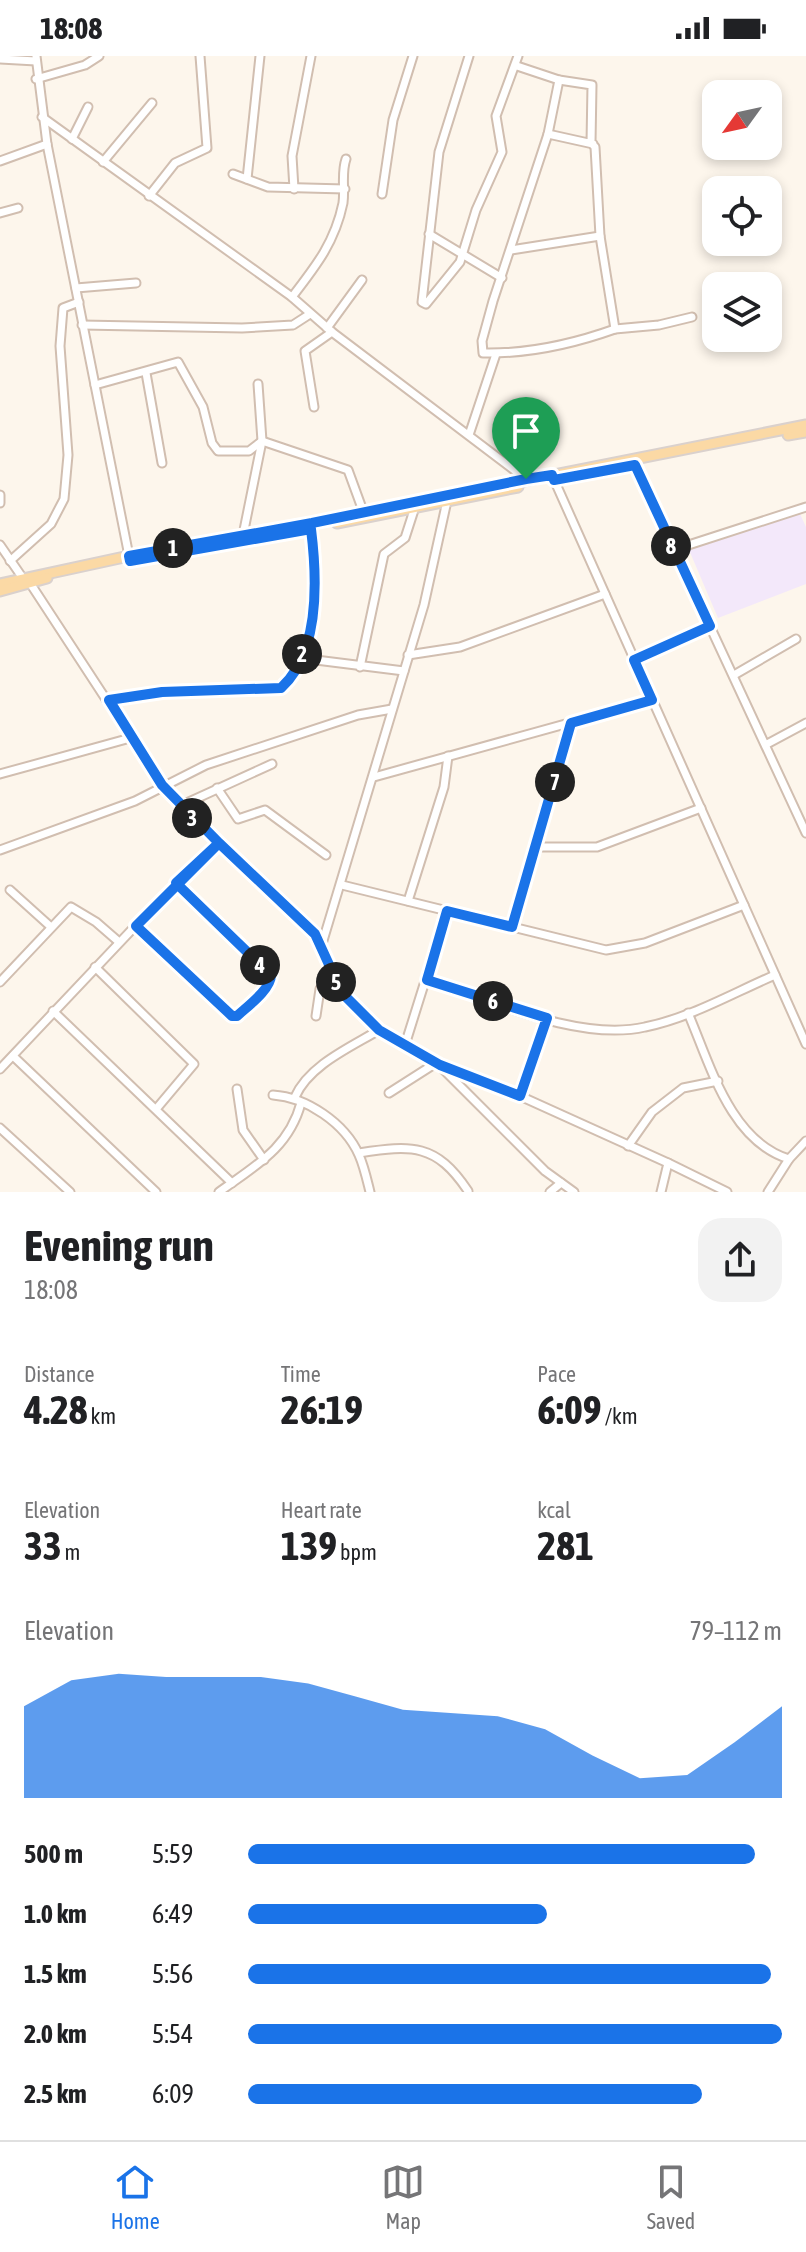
<!DOCTYPE html>
<meta charset="utf-8">
<style>
body{margin:0;font-family:"Asap Condensed",sans-serif;background:#f2f2f2;color:#202124;height:100vh;display:flex;flex-direction:column;font-size:30px;white-space:nowrap}
*{box-sizing:border-box;margin:0}
p{font-size:26px;color:#757577}
.icon{flex:none;width:44px;height:44px;fill:none;stroke:currentColor;stroke-width:2;stroke-linecap:round;stroke-linejoin:round}
.map{position:relative;height:1136px;overflow:hidden}
.drawer{display:flex;flex-direction:column;background:#fff;flex:1}
.drawer>*{flex:none}
.needle{width:52px;rotate:237deg}
.tools{position:absolute;left:702px;top:24px;display:grid;gap:16px}
.tools a{display:grid;place-items:center;width:80px;height:80px;border-radius:16px;background:#fff;box-shadow:0 4px 12px #0003;font-size:40px}
.pin{position:absolute;display:grid;place-items:center;width:68px;height:68px;color:#fff;margin:-82px -34px;border-radius:50% 50% 50% 0;rotate:-45deg;box-shadow:0 0 8px #0007}
.pin .icon{rotate:45deg}
.km{position:absolute;width:40px;height:40px;margin:-20px;border-radius:50%;background:#222;color:#fff;font-size:22px;line-height:40px;text-align:center}
.round{display:grid;place-items:center;flex:none;width:84px;height:84px;border-radius:24px;background:#f2f2f2}
.overview{display:flex;align-items:center;justify-content:space-between;height:136px;padding:0 24px}
h1{font-size:44px;font-weight:700;line-height:60px}
.stats{display:grid;grid-template-columns:repeat(3,1fr);gap:12px;height:136px;padding:8px 24px}
.stats div{display:grid;align-content:center}
.stats b{font-size:40px;font-weight:700}
.stats small{font-size:22px;font-weight:400}
.stats p{font-size:22px}
.chart{height:224px;padding:16px 24px}
.chart p{display:flex;justify-content:space-between}
.chart svg{width:100%;height:144px;margin-top:8px;fill:#1a73e8;opacity:.7}
ul{padding:0 24px;list-style:none;font-size:26px}
li{display:grid;grid-template-columns:128px 96px 1fr;align-items:center;height:60px}
li i{height:20px;border-radius:10px;background:#1a73e8}
.status{display:flex;justify-content:space-between;align-items:center;height:56px;padding:0 40px;background:#fff;direction:ltr}
.status svg{height:22px;fill:currentColor}
.dock{display:flex;justify-content:space-around;align-items:center;height:112px;border-top:2px solid #e0e0e0;background:#fff;font-size:22px;color:#757577}
.dock a{display:grid;justify-items:center;gap:4px}
.dock .current{color:#1a73e8}
.map>svg:first-child{display:block}
.education{fill:#f3e8fa}
.lines{fill:none;stroke-linecap:round;stroke-linejoin:round}
.minor-casing{stroke:#d1beb0;stroke-width:11}
.major-casing{stroke:#dad1cd;stroke-width:13}
.minor{stroke:#fff;stroke-width:7}
.major{stroke:#fbd9a5;stroke-width:9}
.route-casing{stroke:#fff;stroke-width:16}
.route{stroke:#1a73e8;stroke-width:10}
</style>
<div class="status"><b>18:08</b><svg viewBox="0 0 49 12"><path d="M0 12V9h3v3zM5 12V6h3v6zM10 12V3h3v9zM15 12V0h3v12zM26 1h20v11H26zM47 4h2v5h-2z"/></svg></div>
<div class="map">
<svg width="806" height="1136" viewBox="0 0 806 1136">
<rect width="100%" height="100%" fill="#fdf6ec"/>
<!-- education -->
<path class="education" d="M800,458L806,471V528L718,562L689,494Z"/>
<g class="lines">
<!-- minor casing -->
<g class="minor-casing">
<g id="minor">
<path d="M36,0L47,88L130,505"/>
<path d="M469,0L439,96L422,246L426,248L460,206L476,154L502,96L496,60L518,0"/>
<path d="M0,3L36,5"/>
<path d="M517,10L559,24L592,29L591,87L595,91L600,180L615,273C573,288 529,298 483,297L482,285L493,245L548,78L593,88"/>
<path d="M36,23L85,9L99,0"/>
<path d="M42,61L292,241L332,276L526,423"/>
<path d="M548,78L559,24"/>
<path d="M72,83L88,51"/>
<path d="M0,105L47,88"/>
<path d="M103,106L152,47"/>
<path d="M233,118L268,131L345,133"/>
<path d="M247,123L260,0"/>
<path d="M294,133L292,100L311,0"/>
<path d="M382,138L393,64L413,0"/>
<path d="M149,140L175,107L207,92L200,0"/>
<path d="M0,157L18,152"/>
<path d="M429,178L502,222"/>
<path d="M511,194L600,180"/>
<path d="M76,232L136,227"/>
<path d="M292,241C316,210 335,186 343,147C345,132 341,117 346,103"/>
<path d="M82,269L242,272L293,269L310,258"/>
<path d="M327,272L362,224"/>
<path d="M615,273L659,269L692,261"/>
<path d="M146,317L162,407"/>
<path d="M95,329L178,306L203,351L212,387L218,395H249L262,385"/>
<path d="M314,351L305,295L332,276"/>
<path d="M469,379L496,298"/>
<path d="M262,385L348,414L363,455"/>
<path d="M635,409L806,777"/>
<path d="M552,419L806,988"/>
<path d="M0,439V447"/>
<path d="M243,479L262,385L258,328"/>
<path d="M0,489L22,521"/>
<path d="M673,494L806,451"/>
<path d="M10,505L51,468L64,443L68,399L60,290L63,252L79,246"/>
<path d="M30,527L162,729L180,750L315,878L342,937L356,953L379,974L434,1004L545,1115L574,1136"/>
<path d="M408,599L460,591L605,538"/>
<path d="M300,602L404,615"/>
<path d="M634,604L710,570"/>
<path d="M360,611L384,498L405,482L415,451"/>
<path d="M734,619L796,583"/>
<path d="M109,644L162,636L281,632C321,596 317,522 311,473"/>
<path d="M767,688L806,667"/>
<path d="M0,718L134,681"/>
<path d="M374,721L652,644"/>
<path d="M217,732L238,763L265,754L326,799"/>
<path d="M180,750L272,708"/>
<path d="M537,791H597L701,752"/>
<path d="M0,794L135,745L206,709L358,659L392,653"/>
<path d="M342,829L606,894L645,887L744,849"/>
<path d="M10,834L51,871"/>
<path d="M408,845L444,731L448,700"/>
<path d="M136,870L232,960H237C248,950 270,933 271,919L176,827"/>
<path d="M512,871L571,667"/>
<path d="M322,888L424,549L447,445"/>
<path d="M95,911L194,1008L157,1052"/>
<path d="M427,924C490,944 579,986 645,971C690,962 733,937 775,919"/>
<path d="M0,926L71,851L96,866L119,886"/>
<path d="M53,955L232,1127"/>
<path d="M688,957C710,1008 730,1085 789,1103L768,1136"/>
<path d="M316,960L320,933L334,921"/>
<path d="M405,989L447,855"/>
<path d="M13,1000L156,1136"/>
<path d="M442,1010L520,1040L668,1107L661,1136"/>
<path d="M0,1013L176,827L219,787"/>
<path d="M237,1033L243,1074L264,1104"/>
<path d="M389,1037L436,1007"/>
<path d="M273,1039C306,1041 345,1067 359,1099C364,1110 367,1124 370,1136"/>
<path d="M520,1040L547,962"/>
<path d="M295,1041C309,1009 351,991 379,974"/>
<path d="M0,1072L70,1136"/>
<path d="M628,1090L652,1056L683,1032L718,1025"/>
<path d="M359,1097C412,1089 436,1087 468,1135"/>
<path d="M789,1103L806,1085"/>
<path d="M668,1107L727,1136"/>
<path d="M219,1136C255,1110 289,1092 301,1047"/>
<path d="M550,1136L561,1127"/>
</g>
</g>
<!-- major casing -->
<g class="major-casing">
<g id="major">
<path d="M788,379L806,376"/>
<path d="M337,467L518,431"/>
<path d="M0,528L129,500L312,467L806,369"/>
<path d="M0,535L47,522"/>
</g>
</g>
<!-- minor -->
<use href="#minor" class="minor"/>
<!-- major -->
<use href="#major" class="major"/>
</g>
<g class="lines">
<!-- route casing -->
<g class="route-casing">
<path id="route" d="M526,423L312,467L129,500L130,505L311,473C317,521 321,596 281,632L162,636L109,644L162,729L219,787L136,870L232,960H237C248,950 271,933 271,919L176,827L219,787L315,878L342,937L379,974L440,1009L520,1040L547,962L427,924L447,855L512,871L571,667L652,644L634,604L710,570L635,409L554,424L552,419L526,423"/>
</g>
<!-- route -->
<use href="#route" class="route"/>
</g>
</svg>
<div class="tools">
<a><svg class="needle" viewBox="-14 -14 28 28"><path d="M0-13l5 13h-10z" fill="#e53935"/><path d="M0 13l5-13h-10z" fill="#757577"/></svg></a>
<a><svg class="icon" aria-label="locate" viewBox="0 0 24 24"><circle cx="12" cy="12" r="6"/><path d="M12 2v4M12 18v4M2 12h4M18 12h4"/></svg></a>
<a><svg class="icon" aria-label="layers" viewBox="0 0 24 24"><path d="M12 4l9 5-9 5-9-5zM3 14l9 5 9-5"/></svg></a>
</div>
<div class="pin" style="left:526px;top:423px;background:#1e9e55"><svg class="icon" aria-label="arrive" viewBox="0 0 24 24"><path d="M6 21V4h12l-3 4 3 4H6"/></svg></div>
<b class="km" style="left:173px;top:492px">1</b>
<b class="km" style="left:302px;top:598px">2</b>
<b class="km" style="left:192px;top:762px">3</b>
<b class="km" style="left:260px;top:909px">4</b>
<b class="km" style="left:336px;top:926px">5</b>
<b class="km" style="left:493px;top:945px">6</b>
<b class="km" style="left:555px;top:726px">7</b>
<b class="km" style="left:671px;top:490px">8</b>
</div>
<section class="drawer">
<div class="overview"><div><h1>Evening run</h1><p>18:08</p></div><a class="round"><svg class="icon" aria-label="share" viewBox="0 0 24 24"><path d="M12 15V3M7 8l5-5 5 5M5 13v7h14v-7"/></svg></a></div>
<div class="stats">
<div><p>Distance</p><b>4.28<small> km</small></b></div>
<div><p>Time</p><b>26:19</b></div>
<div><p>Pace</p><b>6:09<small> /km</small></b></div>
</div>
<div class="stats">
<div><p>Elevation</p><b>33<small> m</small></b></div>
<div><p>Heart rate</p><b>139<small> bpm</small></b></div>
<div><p>kcal</p><b>281</b></div>
</div>
<div class="chart"><p><span>Elevation</span>79–112 m</p>
<svg viewBox="0 0 160 44" preserveAspectRatio="none"><path d="M0 44V16L10 8L20 6L30 7L40 7L50 7L60 9L70 13L80 17L90 18L100 19L110 23L120 31L130 38L140 37L150 27L160 16V44z"/></svg>
</div>
<ul>
<li><b>500 m</b>5:59<i style="width:95%"></i></li>
<li><b>1.0 km</b>6:49<i style="width:56%"></i></li>
<li><b>1.5 km</b>5:56<i style="width:98%"></i></li>
<li><b>2.0 km</b>5:54<i style="width:100%"></i></li>
<li><b>2.5 km</b>6:09<i style="width:85%"></i></li>
</ul>
</section>
<nav class="dock">
<a class="current"><svg class="icon" aria-label="home" viewBox="0 0 24 24"><path d="M3 11l9-7 9 7M6 9v11h12V9"/></svg>Home</a>
<a><svg class="icon" aria-label="map" viewBox="0 0 24 24"><path d="M3 6l6-2 6 2 6-2v14l-6 2-6-2-6 2zM9 4v14M15 6v14"/></svg>Map</a>
<a><svg class="icon" aria-label="saved" viewBox="0 0 24 24"><path d="M7 4h10v16l-5-4-5 4z"/></svg>Saved</a>
</nav>
